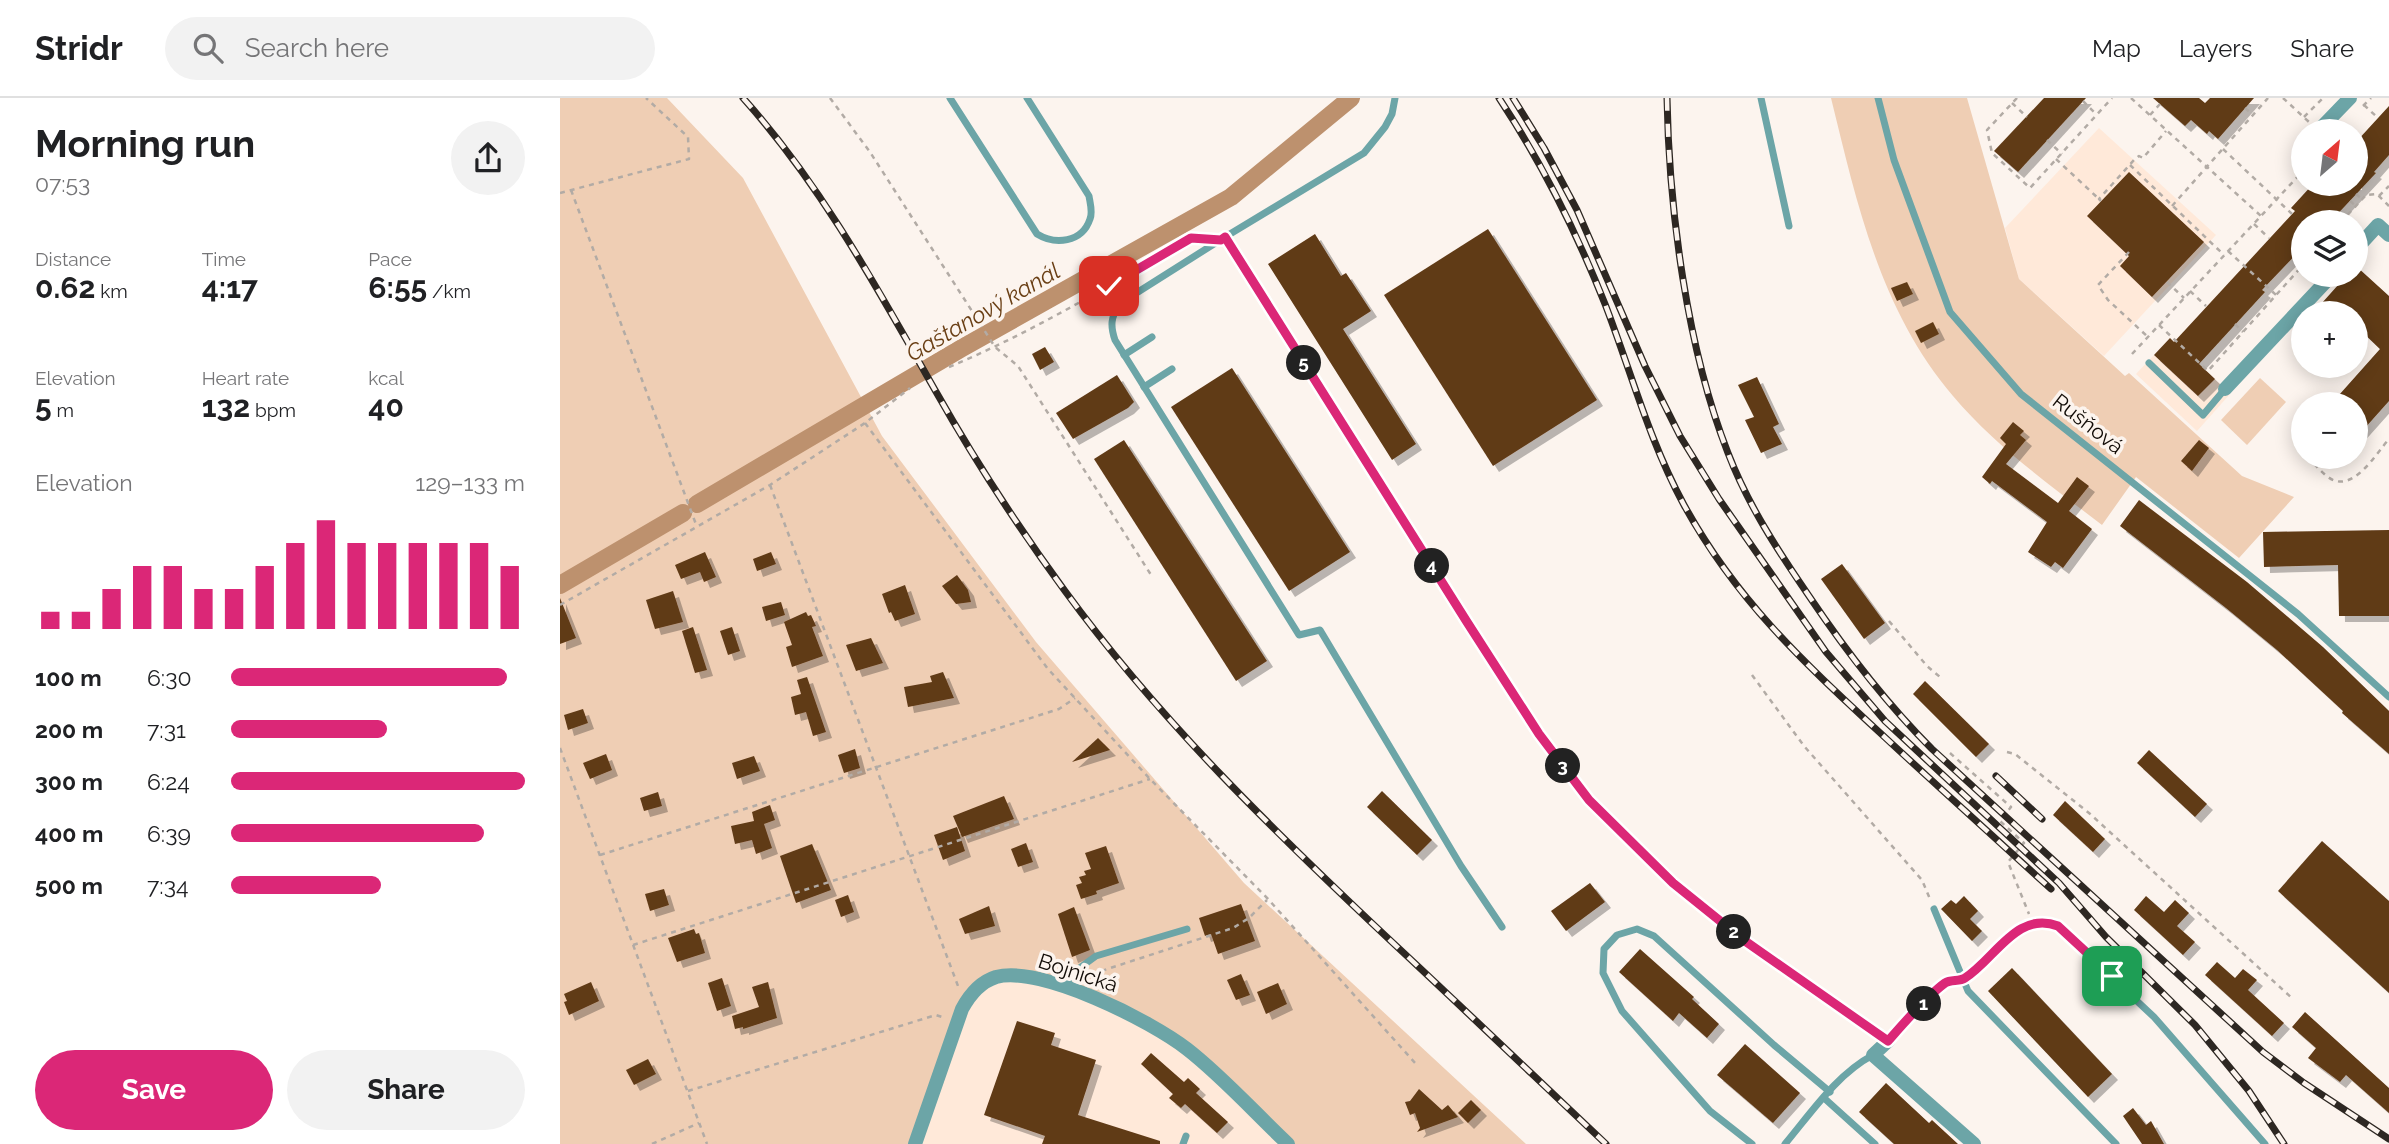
<!DOCTYPE html>
<meta charset="utf-8">
<style>
body{margin:0;font-family:Raleway,sans-serif;background:#f2f2f2;color:#202124;height:100vh;display:flex;flex-direction:column;font-size:26px;white-space:nowrap}
*{box-sizing:border-box;margin:0}
p{font-size:23px;color:#757577}
.icon{flex:none;width:38px;height:38px;fill:none;stroke:currentColor;stroke-width:2;stroke-linecap:round;stroke-linejoin:round}
.map{position:relative;flex:1;overflow:hidden}
.panel{display:flex;flex-direction:column;background:#fff;width:560px}
.panel>*{flex:none}
.needle{width:46px;rotate:28deg}
.controls{position:absolute;left:1731px;top:21px;display:grid;gap:14px}
.controls a{display:grid;place-items:center;width:77px;height:77px;border-radius:50%;background:#fff;box-shadow:0 4px 18px #0003;font-size:35px}
.pin{position:absolute;display:grid;place-items:center;width:60px;height:60px;color:#fff;margin:-30px;border-radius:14px;box-shadow:0 4px 10px #0006}
.km{position:absolute;width:35px;height:35px;margin:-18px;border-radius:50%;background:#222;color:#fff;font-size:19px;line-height:35px;text-align:center}
.round{display:grid;place-items:center;flex:none;width:74px;height:74px;border-radius:37px;background:#f2f2f2}
.head{display:flex;align-items:center;justify-content:space-between;height:119px;padding:0 35px}
h1{font-size:38px;font-weight:700;line-height:52px}
.metrics{display:grid;grid-template-columns:repeat(3,1fr);gap:10px;height:119px;padding:7px 35px}
.metrics div{display:grid;align-content:center}
.metrics b{font-size:30px;font-weight:700}
.metrics small{font-size:19px;font-weight:400}
.metrics p{font-size:19px}
.chart{height:196px;padding:14px 35px}
.chart p{display:flex;justify-content:space-between}
.chart svg{width:100%;height:126px;margin-top:7px;stroke:#db2777;stroke-width:6}
.button{display:flex;gap:14px;margin-top:auto;padding:14px 35px}
.button a{flex:1;height:80px;border-radius:42px;background:#db2777;color:#fff;font-size:28px;font-weight:700;line-height:80px;text-align:center}
.button a+a{background:#f2f2f2;color:#202124}
ul{padding:0 35px;list-style:none;font-size:23px}
li{display:grid;grid-template-columns:112px 84px 1fr;align-items:center;height:52px}
li i{height:18px;border-radius:9px;background:#db2777}
header{display:flex;align-items:center;gap:42px;box-sizing:border-box;height:98px;padding:0 35px;background:#fff;border-bottom:2px solid #e0e0e0}
header strong{font-size:33px}
nav{display:flex;gap:38px;margin-inline-start:auto;font-size:24px}
.search{width:490px;height:63px;background:#f2f2f2;display:flex;align-items:center;gap:18px;box-sizing:border-box;padding:0 24px;border-radius:38px;color:#757577;font-size:26px}
main{display:flex;flex:1;min-height:0}
.map>svg:first-child{display:block}
.built{fill:#ffe9d9}
.green{fill:#efceb4}
.lines{fill:none;stroke-linecap:round;stroke-linejoin:round}
.canal{stroke:#bd916e;stroke-width:18}
.building{fill:#603a17;filter:url(#shadow)}
.path{stroke:#b2aba5;stroke-width:2.5;stroke-dasharray:5 5;stroke-linecap:butt}
.lane{stroke:#6ca5a7;stroke-width:7}
.street{stroke:#6ca5a7;stroke-width:14}
.rail-casing{stroke:#2d2722;stroke-width:7}
.rail{stroke:#fcf4ee;stroke-width:4.5;stroke-dasharray:13;stroke-linecap:butt}
.route-casing{stroke:#fff;stroke-width:14}
.route{stroke:#db2777;stroke-width:9}
.labels{text-anchor:middle;stroke-width:7;stroke-linejoin:round;paint-order:stroke}
.street-label{font-size:21px;fill:#110b06;stroke:#fcf4ee}
.water-label{font-size:23px;font-style:italic;fill:#6a3f15;stroke:#fcf4ee}
</style>
<header>
<strong>Stridr</strong>
<div class="search"><svg class="icon" aria-label="search" viewBox="0 0 24 24"><circle cx="10" cy="10" r="6"/><path d="M15 15l6 6"/></svg>Search here</div>
<nav><a>Map</a><a>Layers</a><a>Share</a></nav>
</header>
<main>
<section class="panel">
<div class="head"><div><h1>Morning run</h1><p>07:53</p></div><a class="round"><svg class="icon" aria-label="share" viewBox="0 0 24 24"><path d="M12 15V3M7 8l5-5 5 5M5 13v7h14v-7"/></svg></a></div>
<div class="metrics">
<div><p>Distance</p><b>0.62<small> km</small></b></div>
<div><p>Time</p><b>4:17</b></div>
<div><p>Pace</p><b>6:55<small> /km</small></b></div>
</div>
<div class="metrics">
<div><p>Elevation</p><b>5<small> m</small></b></div>
<div><p>Heart rate</p><b>132<small> bpm</small></b></div>
<div><p>kcal</p><b>40</b></div>
</div>
<div class="chart"><p><span>Elevation</span>129–133 m</p>
<svg viewBox="0 0 160 44" preserveAspectRatio="none"><path d="M5 44V38M15 44V38M25 44V30M35 44V22M45 44V22M55 44V30M65 44V30M75 44V22M85 44V14M95 44V6M105 44V14M115 44V14M125 44V14M135 44V14M145 44V14M155 44V22"/></svg>
</div>
<ul>
<li><b>100 m</b>6:30<i style="width:94%"></i></li>
<li><b>200 m</b>7:31<i style="width:53%"></i></li>
<li><b>300 m</b>6:24<i style="width:100%"></i></li>
<li><b>400 m</b>6:39<i style="width:86%"></i></li>
<li><b>500 m</b>7:34<i style="width:51%"></i></li>
</ul>
<div class="button"><a>Save</a><a>Share</a></div>
</section>
<div class="map">
<svg width="1829" height="1046" viewBox="0 0 1829 1046">
<defs>
<filter id="shadow"><feDropShadow dx="6" dy="6" stdDeviation="0" flood-color="#0004"/></filter>
</defs>
<rect width="100%" height="100%" fill="#fcf4ee"/>
<!-- built -->
<g class="built">
<path d="M1539,30L1656,137L1544,258L1459,181L1445,130Z"/>
<path d="M1594,257L1638,298L1655,281L1670,296L1637,333L1576,276Z"/>
<path d="M452,874L601,927L732,1046H355L400,908Z"/>
</g>
<!-- green -->
<g class="green">
<path d="M0,0H107L183,80L322,338L476,544L684,785L966,1046H732L601,927L452,874L400,908L352,1046H0Z"/>
<path d="M1271,0H1407L1459,181L1565,278L1569,275L1682,378L1734,399L1679,460L1576,379L1542,427C1490,387 1435,348 1393,298C1320,212 1297,106 1271,0Z"/>
<path d="M1700,280L1726,304L1687,347L1661,322Z"/>
</g>
<g class="lines">
<!-- canal -->
<g class="canal">
<path d="M137,406L402,250L671,99L791,0"/>
<path d="M0,487L123,415"/>
</g>
</g>
<!-- building -->
<g class="building">
<path d="M1484,0H1526L1458,74L1434,53Z"/>
<path d="M1593,0H1639L1645,5L1650,0H1694L1658,41L1649,33L1647,36L1631,22L1625,28Z"/>
<path d="M1829,8V57L1814,74L1816,75L1770,124H1743V149L1702,192L1705,194L1639,266L1655,281L1638,298L1594,257L1610,240L1614,244L1735,113L1731,110L1753,86H1796V44Z"/>
<path d="M1569,74L1644,144L1592,199L1560,168L1569,158L1527,118Z"/>
<path d="M928,131L1037,302L933,368L824,197Z"/>
<path d="M755,136L781,178L786,175L811,213L783,231L856,346L832,362L708,166Z"/>
<path d="M1796,168L1829,198V303L1796,340V306H1771L1820,251L1796,228V215H1753L1787,177H1796Z"/>
<path d="M1347,184L1353,196L1337,203L1331,190Z"/>
<path d="M1373,224L1379,236L1361,245L1355,233Z"/>
<path d="M485,249L494,264L480,272L472,256Z"/>
<path d="M672,270L790,454L729,493L611,309Z"/>
<path d="M557,277L574,304L568,310L513,341L496,315Z"/>
<path d="M1197,279L1219,326L1213,329L1222,346L1201,355L1185,322L1194,319L1178,287Z"/>
<path d="M1453,324L1464,333L1460,337L1466,342L1446,366L1498,405L1517,379L1529,388L1509,413L1532,431L1503,470L1495,464L1491,469L1468,454L1487,424L1432,383L1430,386L1422,379L1446,346L1440,340Z"/>
<path d="M564,342L707,563L676,583L534,361Z"/>
<path d="M1639,342L1649,350L1632,373L1621,363Z"/>
<path d="M1579,402L1687,484L1763,549L1829,613V656L1782,615L1783,613L1717,552L1666,510L1560,428Z"/>
<path d="M1829,432V518H1779L1778,467L1704,469L1703,434Z"/>
<path d="M145,454L156,479L144,484L140,474L121,481L115,467Z"/>
<path d="M211,454L216,466L197,473L193,461Z"/>
<path d="M1282,466L1325,525L1304,541L1261,481Z"/>
<path d="M397,477L408,492L411,504L396,506L382,488Z"/>
<path d="M345,487L355,516L335,523L331,514L329,515L322,496Z"/>
<path d="M113,493L123,524L95,531L86,502Z"/>
<path d="M0,500L16,540L0,546Z"/>
<path d="M221,504L225,517L206,523L202,509Z"/>
<path d="M246,514L248,518L251,517L256,528L252,529L263,558L232,569L226,549L232,547L224,524Z"/>
<path d="M133,529L147,572L135,575L122,533Z"/>
<path d="M172,529L180,553L168,557L160,533Z"/>
<path d="M311,540L323,565L296,573L286,547Z"/>
<path d="M383,574L394,600L348,609L344,589L372,584L370,578Z"/>
<path d="M247,579L266,634L253,638L246,614L235,617L231,599L241,596L237,582Z"/>
<path d="M1365,583L1429,646L1416,659L1353,596Z"/>
<path d="M23,611L28,625L8,632L4,617Z"/>
<path d="M538,640L550,652L512,664Z"/>
<path d="M295,651L300,670L284,675L278,657Z"/>
<path d="M1589,652L1647,706L1635,719L1577,665Z"/>
<path d="M46,656L52,672L30,681L23,665Z"/>
<path d="M194,658L200,673L177,681L172,665Z"/>
<path d="M822,693L872,742L857,757L807,709Z"/>
<path d="M98,694L102,708L84,713L80,700Z"/>
<path d="M444,698L454,721L402,739L393,718Z"/>
<path d="M1505,703L1545,741L1533,754L1493,717Z"/>
<path d="M210,707L215,722L204,726L212,750L196,756L192,742L175,746L171,728L194,723L192,714Z"/>
<path d="M397,729L405,753L383,762L374,737Z"/>
<path d="M1762,743L1829,803V895L1718,793Z"/>
<path d="M466,745L473,764L458,769L451,751Z"/>
<path d="M252,746L271,792L236,805L220,758Z"/>
<path d="M546,748L559,785L536,793L537,796L521,801L516,787L522,785L519,779L526,777L524,773L531,771L525,755Z"/>
<path d="M1030,785L1045,804L1006,833L991,813Z"/>
<path d="M104,791L109,807L90,813L85,796Z"/>
<path d="M288,797L294,814L281,819L275,802Z"/>
<path d="M1404,798L1418,813L1410,821L1422,833L1412,843L1381,811L1391,802L1396,806Z"/>
<path d="M1586,798L1604,814L1615,802L1629,815L1617,828L1635,844L1623,857L1574,812Z"/>
<path d="M681,806L695,843L658,856L651,836L645,838L639,820Z"/>
<path d="M429,808L435,828L405,836L399,821Z"/>
<path d="M514,809L530,852L512,859L498,816Z"/>
<path d="M134,831L136,836L139,835L145,855L117,864L108,840Z"/>
<path d="M1080,851L1134,899L1132,901L1159,926L1147,940L1119,915L1113,923L1059,874Z"/>
<path d="M1657,864L1675,880L1683,871L1697,882L1688,892L1724,925L1712,938L1645,877Z"/>
<path d="M1452,870L1552,976L1528,999L1428,893Z"/>
<path d="M681,876L690,897L676,902L667,882Z"/>
<path d="M162,880L171,908L157,913L148,885Z"/>
<path d="M31,884L39,903L9,917L4,904L7,903L4,896Z"/>
<path d="M208,884L217,920L183,931V929L175,931L172,918L199,909L192,889Z"/>
<path d="M718,885L727,906L706,916L697,894Z"/>
<path d="M1745,914L1829,990V1015L1786,977L1780,984L1748,960L1756,950L1732,929Z"/>
<path d="M457,923L495,935L491,947L536,962L518,1017L600,1043V1046H482L485,1038L424,1017Z"/>
<path d="M1185,946L1240,995L1213,1025L1157,977Z"/>
<path d="M591,955L624,984L628,980L640,991L636,995L668,1024L657,1035L625,1006L621,1010L609,1000L613,996L581,966Z"/>
<path d="M88,961L96,976L74,987L66,972Z"/>
<path d="M1326,985L1369,1025L1372,1022L1398,1046H1334L1299,1014Z"/>
<path d="M859,991L882,1012L888,1007L898,1019L857,1034L860,1030L855,1015L850,1017L845,1004L850,1003Z"/>
<path d="M911,1002L921,1012L908,1025L898,1015Z"/>
<path d="M1573,1010L1586,1027L1591,1023L1604,1046H1582L1563,1018Z"/>
</g>
<g class="lines">
<!-- path -->
<g class="path">
<path d="M270,0L310,54L435,249L458,268L593,480"/>
<path d="M1457,0L1427,32L1432,55L1470,90L1552,0"/>
<path d="M1571,0L1701,118"/>
<path d="M1723,0L1749,24"/>
<path d="M1523,3L1537,17"/>
<path d="M1452,5L1467,19"/>
<path d="M1804,7L1818,20"/>
<path d="M1803,8L1811,0"/>
<path d="M1685,10L1693,17"/>
<path d="M1590,17L1600,6"/>
<path d="M1744,19L1763,0"/>
<path d="M1487,42L1502,56"/>
<path d="M1663,51L1732,116"/>
<path d="M1496,61L1539,101"/>
<path d="M1570,67L1664,157"/>
<path d="M11,92L137,429"/>
<path d="M0,95L129,61L128,39L86,0"/>
<path d="M1796,96L1802,101"/>
<path d="M1819,98L1829,88"/>
<path d="M1541,103L1539,101L1574,62L1579,58L1583,60L1606,33"/>
<path d="M1790,103L1796,108"/>
<path d="M1612,108L1708,0"/>
<path d="M1781,124L1806,97L1817,96L1829,108"/>
<path d="M1694,126L1709,140"/>
<path d="M1668,153L1716,197"/>
<path d="M1569,154L1538,187L1548,202L1588,239"/>
<path d="M1738,154L1743,160"/>
<path d="M1607,184L1624,200"/>
<path d="M1630,193L1646,208"/>
<path d="M1675,226L1683,234"/>
<path d="M1599,227L1648,273L1743,167"/>
<path d="M1572,256L1743,73"/>
<path d="M389,269C473,234 552,186 631,140L641,141"/>
<path d="M305,325L488,571L590,681L708,801L856,966"/>
<path d="M1737,349L1743,355"/>
<path d="M1747,359C1754,365 1760,373 1768,379C1792,397 1815,357 1829,341"/>
<path d="M210,387L398,888"/>
<path d="M0,507L210,387L305,325L350,290"/>
<path d="M1329,523L1367,568L1380,579"/>
<path d="M1192,577L1244,648L1362,782L1370,801"/>
<path d="M0,650L147,1046"/>
<path d="M1447,654L1455,656L1529,715L1733,901"/>
<path d="M1390,655L1451,709L1440,723L1464,745L1448,764L1469,816"/>
<path d="M40,757L499,611L515,600"/>
<path d="M73,847L590,681"/>
<path d="M532,876L673,830L689,820L707,802"/>
<path d="M128,993L376,917L382,919"/>
<path d="M92,1046L139,1025"/>
</g>
<!-- lane -->
<g class="lane">
<path d="M390,0L477,136C495,147 522,145 530,121C533,114 530,105 529,98L467,0"/>
<path d="M835,0L832,16L825,29L804,55L665,139L979,636L1029,702L1113,785L1185,843L1328,943L1387,883L1403,881L1450,839L1470,826L1481,823L1498,829L1594,919L1705,1046"/>
<path d="M1201,0L1229,128"/>
<path d="M1318,0L1334,62L1390,214L1461,296L1738,516L1829,599"/>
<path d="M665,139L559,206C551,220 550,227 555,242L739,537L760,532L901,768L942,829"/>
<path d="M564,257L592,239"/>
<path d="M1589,265L1643,317L1665,291"/>
<path d="M584,289L612,271"/>
<path d="M1374,811L1408,893L1556,1046"/>
<path d="M504,889L514,874L536,858L627,831"/>
<path d="M1264,1000L1315,1046"/>
<path d="M623,1046L626,1038"/>
<path d="M1192,1046L1150,1013L1062,913L1043,875L1044,851L1057,837L1077,831L1094,838L1214,947L1270,994"/>
<path d="M1225,1046C1251,1015 1277,976 1313,957"/>
</g>
<!-- street -->
<g class="street">
<path d="M1759,32L1790,0"/>
<path d="M1796,151L1818,127L1829,137"/>
<path d="M1665,291L1772,177"/>
<path d="M1328,943L1313,957L1414,1046"/>
<path d="M355,1046L402,911C409,898 420,884 436,879C481,867 591,923 627,951C662,978 696,1016 728,1046"/>
</g>
<!-- rail casing -->
<g class="rail-casing">
<g id="rail">
<path d="M183,0C262,88 317,190 375,292C414,361 458,429 505,493C600,623 715,734 832,844C904,911 975,979 1046,1046"/>
<path d="M939,0C982,65 1016,133 1045,206C1072,276 1088,340 1124,407C1179,507 1249,569 1331,645C1384,694 1437,742 1491,791"/>
<path d="M953,0L984,50L1017,112L1085,268L1120,338L1159,401L1266,554L1325,623L1499,785L1546,839L1635,927L1689,993L1724,1046"/>
<path d="M1107,0C1109,112 1127,251 1168,355C1188,407 1218,453 1249,498C1286,553 1325,604 1372,651L1703,954L1744,985L1829,1041"/>
<path d="M1436,678L1482,721"/>
</g>
</g>
<!-- rail -->
<use href="#rail" class="rail"/>
</g>
<g class="lines">
<!-- route casing -->
<g class="route-casing">
<path id="route" d="M549,188L631,140L661,142L665,139L907,524L979,636L1029,702L1113,785L1185,843L1328,943C1343,926 1367,898 1385,885C1391,881 1399,884 1405,880C1435,861 1457,812 1498,828L1552,878"/>
</g>
<!-- route -->
<use href="#route" class="route"/>
</g>
<g class="labels">
<!-- street labels -->
<g class="street-label">
<text transform="translate(1528 326) rotate(38)" y="7">Rušňová</text>
<text transform="translate(518 875) rotate(18)" y="7">Bojnická</text>
</g>
<!-- water labels -->
<g class="water-label">
<text transform="translate(423 214) rotate(-30)" y="8">Gaštanový kanál</text>
</g>
</g>
</svg>
<div class="controls">
<a><svg class="needle" viewBox="-14 -14 28 28"><path d="M0-13l5 13h-10z" fill="#e53935"/><path d="M0 13l5-13h-10z" fill="#757577"/></svg></a>
<a><svg class="icon" aria-label="layers" viewBox="0 0 24 24"><path d="M12 4l9 5-9 5-9-5zM3 14l9 5 9-5"/></svg></a>
<a>+</a>
<a>−</a>
</div>
<div class="pin" style="left:1552px;top:878px;background:#1e9e55"><svg class="icon" aria-label="arrive" viewBox="0 0 24 24"><path d="M6 21V4h12l-3 4 3 4H6"/></svg></div>
<div class="pin" style="left:549px;top:188px;background:#d93025"><svg class="icon" aria-label="check" viewBox="0 0 24 24"><path d="M5 12l5 5 9-10"/></svg></div>
<b class="km" style="left:1364px;top:906px">1</b>
<b class="km" style="left:1174px;top:834px">2</b>
<b class="km" style="left:1003px;top:668px">3</b>
<b class="km" style="left:872px;top:468px">4</b>
<b class="km" style="left:744px;top:265px">5</b>
</div>
</main>
